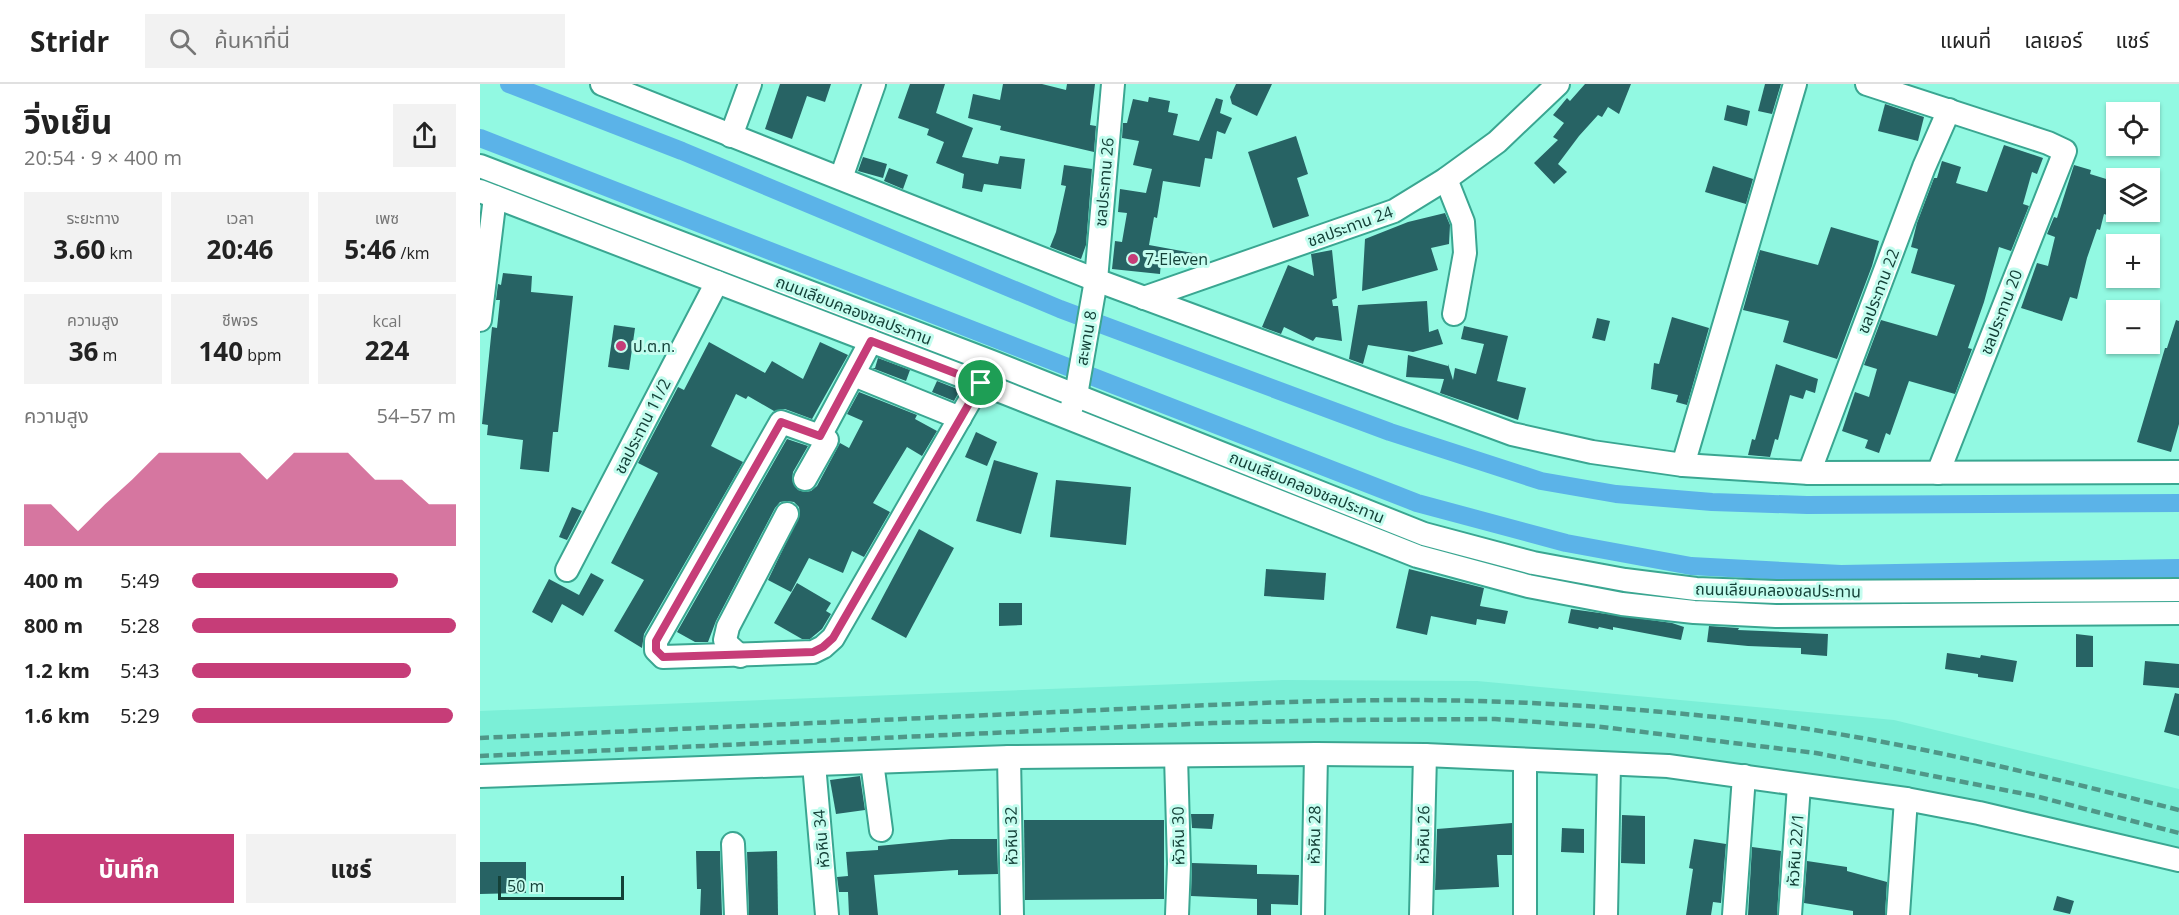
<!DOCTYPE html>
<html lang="th">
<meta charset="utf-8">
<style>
body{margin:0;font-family:"Open Sans","Noto Sans Thai",sans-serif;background:#f2f2f2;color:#222;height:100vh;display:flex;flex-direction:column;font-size:22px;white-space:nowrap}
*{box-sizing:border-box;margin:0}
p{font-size:20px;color:#767676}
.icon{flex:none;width:33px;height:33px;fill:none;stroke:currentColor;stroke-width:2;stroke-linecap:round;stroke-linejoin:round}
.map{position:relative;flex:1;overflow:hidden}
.drawer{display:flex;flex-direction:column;background:#fff;width:480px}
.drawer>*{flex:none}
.buttons{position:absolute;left:1626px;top:18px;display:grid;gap:12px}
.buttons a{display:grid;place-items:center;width:54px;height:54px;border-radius:0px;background:#fff;box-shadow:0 2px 4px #0004;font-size:30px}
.scale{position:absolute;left:18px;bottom:15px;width:126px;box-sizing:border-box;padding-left:6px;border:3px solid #144138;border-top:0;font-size:16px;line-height:21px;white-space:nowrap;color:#144138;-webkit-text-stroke:4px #c4fdef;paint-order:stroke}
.pin{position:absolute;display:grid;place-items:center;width:51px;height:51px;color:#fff;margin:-26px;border:3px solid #fff;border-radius:50%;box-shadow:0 2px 6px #0007}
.round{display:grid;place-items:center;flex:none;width:63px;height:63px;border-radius:0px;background:#f2f2f2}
.overview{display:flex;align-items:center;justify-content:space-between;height:102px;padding:0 24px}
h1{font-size:33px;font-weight:700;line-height:45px}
.metrics{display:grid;grid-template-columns:repeat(3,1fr);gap:9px;height:102px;padding:6px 24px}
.metrics div{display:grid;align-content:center;border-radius:0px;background:#f2f2f2;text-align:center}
.metrics b{font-size:26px;font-weight:700}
.metrics small{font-size:16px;font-weight:400}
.metrics p{font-size:16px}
.chart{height:168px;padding:12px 24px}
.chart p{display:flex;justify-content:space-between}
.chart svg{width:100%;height:108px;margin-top:6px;fill:#c63d78;opacity:.7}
.cta{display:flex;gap:12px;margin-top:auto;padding:12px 24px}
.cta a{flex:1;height:69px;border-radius:0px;background:#c63d78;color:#fff;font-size:24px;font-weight:700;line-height:69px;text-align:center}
.cta a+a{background:#f2f2f2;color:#222}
ul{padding:0 24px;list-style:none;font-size:20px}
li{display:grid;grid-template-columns:96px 72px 1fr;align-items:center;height:45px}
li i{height:15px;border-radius:8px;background:#c63d78}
header{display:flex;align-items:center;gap:36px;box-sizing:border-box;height:84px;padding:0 30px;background:#fff;border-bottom:2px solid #e0e0e0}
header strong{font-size:28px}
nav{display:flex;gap:33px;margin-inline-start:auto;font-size:21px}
.search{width:420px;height:54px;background:#f2f2f2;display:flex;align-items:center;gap:15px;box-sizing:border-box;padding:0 21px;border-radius:0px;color:#767676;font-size:22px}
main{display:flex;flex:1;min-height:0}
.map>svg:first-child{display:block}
.built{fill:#7befd7}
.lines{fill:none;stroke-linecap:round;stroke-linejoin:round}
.canal{stroke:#5bb3e8;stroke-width:18}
.building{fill:#276364}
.minor-casing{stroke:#3aa691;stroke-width:26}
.minor{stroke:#fff;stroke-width:22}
.rail{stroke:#4f9788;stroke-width:4.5;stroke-dasharray:9 4.5;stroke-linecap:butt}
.route-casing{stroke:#fff;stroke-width:12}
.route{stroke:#c63d78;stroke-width:8}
.poi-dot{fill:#c63d78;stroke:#c4fdef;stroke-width:2}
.labels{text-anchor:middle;stroke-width:6;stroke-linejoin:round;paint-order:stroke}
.street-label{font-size:16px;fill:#144138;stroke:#c4fdef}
.poi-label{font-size:16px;fill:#144138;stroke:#c4fdef;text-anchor:start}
</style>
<header>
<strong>Stridr</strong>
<div class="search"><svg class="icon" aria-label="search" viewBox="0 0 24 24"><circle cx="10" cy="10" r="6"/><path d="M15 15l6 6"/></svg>ค้นหาที่นี่</div>
<nav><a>แผนที่</a><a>เลเยอร์</a><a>แชร์</a></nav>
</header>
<main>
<section class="drawer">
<div class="overview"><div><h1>วิ่งเย็น</h1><p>20:54 · 9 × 400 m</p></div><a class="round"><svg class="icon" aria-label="share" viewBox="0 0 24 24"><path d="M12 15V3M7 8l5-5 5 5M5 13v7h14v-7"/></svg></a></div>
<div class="metrics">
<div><p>ระยะทาง</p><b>3.60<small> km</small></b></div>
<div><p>เวลา</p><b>20:46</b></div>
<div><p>เพซ</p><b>5:46<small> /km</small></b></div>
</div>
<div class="metrics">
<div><p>ความสูง</p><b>36<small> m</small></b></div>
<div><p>ชีพจร</p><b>140<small> bpm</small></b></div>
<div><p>kcal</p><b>224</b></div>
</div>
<div class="chart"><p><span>ความสูง</span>54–57 m</p>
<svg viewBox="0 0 160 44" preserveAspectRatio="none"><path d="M0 44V27L10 27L20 38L30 27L40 17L50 6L60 6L70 6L80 6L90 17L100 6L110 6L120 6L130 17L140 17L150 27L160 27V44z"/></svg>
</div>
<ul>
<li><b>400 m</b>5:49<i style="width:78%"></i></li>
<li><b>800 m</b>5:28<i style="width:100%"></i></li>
<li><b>1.2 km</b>5:43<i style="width:83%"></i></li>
<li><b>1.6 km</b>5:29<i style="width:99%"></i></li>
</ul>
<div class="cta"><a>บันทึก</a><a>แชร์</a></div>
</section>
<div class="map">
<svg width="1699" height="831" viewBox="0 0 1699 831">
<rect width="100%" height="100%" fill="#92f9e2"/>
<!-- built -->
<path class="built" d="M803,596L997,597L1414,636L1699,705V768L1432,704L1335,694L1182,674L0,687V627Z"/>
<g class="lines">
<!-- canal -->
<g class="canal">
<path d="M29,0L202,67L580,225L910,348L1061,397L1136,410L1232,418L1327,421L1699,419"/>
<path d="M0,54L937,419L1086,459L1211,482L1361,490L1699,484"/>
</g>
</g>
<!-- building -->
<g class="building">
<path d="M300,0H351L345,18L327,12L312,55L285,45Z"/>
<path d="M430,0H465L456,29L493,44L482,73L518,80L520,72L545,75L541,105L504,100L502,108L482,104L484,90L456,79L464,58L447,51L449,45L418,34Z"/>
<path d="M523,0H562L586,6L587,0H615L610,41L616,42L614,68L520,46L521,42L488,34L493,10L520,16Z"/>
<path d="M756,0H792L777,32L752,20L750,13Z"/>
<path d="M1105,0H1151L1139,30L1128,23L1122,33L1118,31L1099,52L1078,80L1087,88L1074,100L1054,79L1078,56L1073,53L1084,39L1073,31L1087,14L1090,17Z"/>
<path d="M1285,0H1301L1292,30L1278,27Z"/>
<path d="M669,13L690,17L688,28L698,30L693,51L719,57L736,14L743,16L740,29L752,34L745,50L737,47L732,75L725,74L720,103L683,97L677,134L674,133L669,161L729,172L728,177L715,182L681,177L680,190L632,185L635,157L642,158L647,129L638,128L640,105L666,109L672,85L653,81L659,57L642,54L643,39H647L653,15L668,18Z"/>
<path d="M1405,20L1444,33L1438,57L1398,47Z"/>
<path d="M1247,21L1270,27L1267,42L1244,36Z"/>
<path d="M816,52L828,90L817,94L829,132L793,144L768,68Z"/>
<path d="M1524,61L1563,74L1557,90L1552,88L1543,120L1549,122L1531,167L1519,163L1504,218L1488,264L1492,265L1475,310L1429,297L1410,351L1406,349L1399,369L1385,364L1388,356L1362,347L1375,308L1389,313L1397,285L1384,281L1401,236L1457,252L1475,201L1431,189L1438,165L1431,163L1437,139L1454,94H1457L1462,77L1481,83L1476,99L1507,108Z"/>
<path d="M383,73L407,80L403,94L378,87Z"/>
<path d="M584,81L612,85L606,161L601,175L570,163L576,148L586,102L581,101Z"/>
<path d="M1594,81L1611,86L1610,90L1636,98L1627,131L1624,130L1620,146L1617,145L1607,174L1597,215L1590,213L1582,237L1541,224L1557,179L1568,182L1575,153L1567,150L1574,133L1577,134Z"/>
<path d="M1233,82L1273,95L1266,120L1225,108Z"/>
<path d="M409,84L428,91L423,105L404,97Z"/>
<path d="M965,129L970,141L969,160L951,164L958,186L882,207L885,155L928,138Z"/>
<path d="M1351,143L1399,157L1392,182L1357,275L1303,258L1309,237L1263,226L1280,166L1338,181Z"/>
<path d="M852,166L857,214L852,216L853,222H858L862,257L836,253L833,257L804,243L801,250L782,243L808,181L834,192L831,170Z"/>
<path d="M23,189L52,192L51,208L93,212L78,348H73L69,388L40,385L43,356L7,351L8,341L2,340L12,243L17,244L20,216H16L18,200L21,201Z"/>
<path d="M947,217L949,248L958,245L963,260L933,268L888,261L883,280L869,275L878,221Z"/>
<path d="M1192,233L1229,244L1207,321L1196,318L1198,311L1171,305L1174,279L1179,280Z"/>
<path d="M1117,234L1130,237L1125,257L1112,254Z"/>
<path d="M1696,236L1699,237V340L1691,368L1657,358L1685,264H1687Z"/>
<path d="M134,241L155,244L149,286L128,283Z"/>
<path d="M984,242L1028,252L1017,297L1046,304L1038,336L960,309L964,295L926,293L928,271L968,282V280L973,296L975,284L996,290L1004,260L981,255Z"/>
<path d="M229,258L285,289L292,277L323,295L340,258L368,271L332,335L305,325L294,327L268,312L266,315L256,310L231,362L263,378L164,550L162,564L134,547L164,496L131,479L178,389L158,379L198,303L204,306Z"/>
<path d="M398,274L430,286L426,297L392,284H395Z"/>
<path d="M1296,280L1338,295L1335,309L1326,306L1323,315L1310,311L1298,356L1295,355L1290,373L1268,371L1272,355L1275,356Z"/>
<path d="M457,297L480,306L474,317L452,308Z"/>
<path d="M379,308L437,331L435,335L457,347L442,372L427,363L393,419L410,428L384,473L372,467L363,489L329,474L311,508L288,496L320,430L319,423L314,418L307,417L300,418L295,424L236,537L228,558H215L197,548L307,355L328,362L313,388L312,396L318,406L325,408L331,407L337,402L360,359L369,364L383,337L367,330Z"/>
<path d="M496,348L517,358L507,382L485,373Z"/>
<path d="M514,376L558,389L541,450L496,437Z"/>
<path d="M576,396L651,403L646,461L570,453Z"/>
<path d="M92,423L102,427L87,456L79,453Z"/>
<path d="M439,445L474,464L426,554L391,535Z"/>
<path d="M786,485L846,489L844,516L784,512Z"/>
<path d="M929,485L1004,504L1000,522L1028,527L1025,540L997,535L996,541L951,532L947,551L916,544Z"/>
<path d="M111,489L124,496L103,532L82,520L72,539L52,528L69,495L99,511Z"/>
<path d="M317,499L351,519L346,527L351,530L342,545L330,555H322L294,539Z"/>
<path d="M519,519H542V541L519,542Z"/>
<path d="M1091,525L1192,539L1204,543L1201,556L1133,543V546L1119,543L1118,545L1088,539Z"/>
<path d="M1229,542L1259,544L1258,546L1348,550L1347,572L1321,570V564L1268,562L1227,558Z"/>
<path d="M1596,550L1613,552V583H1596Z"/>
<path d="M1467,569L1500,574L1501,571L1537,577L1533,598L1498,593V590L1465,585Z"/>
<path d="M1665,577L1699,580V604L1663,601Z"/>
<path d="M1695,609L1699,610V652L1684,648Z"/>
<path d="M380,692L385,726L356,730L350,696Z"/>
<path d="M711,730H734L732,745L712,744Z"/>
<path d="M1142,731L1165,732V780L1141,779Z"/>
<path d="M544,736H684V815L545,816Z"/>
<path d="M1032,739V771H1017L1019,803L955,806L957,745Z"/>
<path d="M1082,744L1104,745V769L1081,768Z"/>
<path d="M471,755H517L518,790L478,791V786L394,791L398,831H369L368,808H359L357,793L368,792L366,768L398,766V762Z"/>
<path d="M1214,755L1246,760L1241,819L1233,818L1231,831H1206L1213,785L1209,784Z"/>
<path d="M1272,763L1301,767L1297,831H1268Z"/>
<path d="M216,767H240L242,831H220L221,805H217Z"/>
<path d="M297,767L298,831H269L267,768Z"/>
<path d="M1327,777L1367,783V787L1407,798L1405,831H1373V827L1324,819Z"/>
<path d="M0,778H46V809L0,810Z"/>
<path d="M712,779L777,781V790L819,791L818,821L791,820V831H777V815L711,812Z"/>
<path d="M1577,812L1594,817L1590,830L1573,826Z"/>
</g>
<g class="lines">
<!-- minor casing -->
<g class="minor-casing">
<g id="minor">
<path d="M122,0L616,196L1032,350L1112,368L1203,381L1329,389L1699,388"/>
<path d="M1387,0L1568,59L1585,67L1458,389"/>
<path d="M251,52L270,0"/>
<path d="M0,82L512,278L944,450L1053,479L1145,496L1216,505L1296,508L1699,506"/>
<path d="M361,94L394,0"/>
<path d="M966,95L983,138L985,169L974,230"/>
<path d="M0,107L500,299L937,472L1048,502L1142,520L1214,528L1296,532L1699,529"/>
<path d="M664,214L914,127L966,95L1017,58L1078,0"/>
<path d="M0,236L15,113"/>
<path d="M391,257L340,352L301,338L176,557V566L183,573L333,568L343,563L353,554L500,299"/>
<path d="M374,291L480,334"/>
<path d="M591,325L596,311L616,196L633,0"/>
<path d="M1203,381L1315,0"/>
<path d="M1329,389L1444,83L1469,26"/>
<path d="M325,395L347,356L340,352"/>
<path d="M87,486L237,198"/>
<path d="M260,572L249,562L245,556L248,543L307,430"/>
<path d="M696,672L699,780L697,831"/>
<path d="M529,673L532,831"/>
<path d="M1045,677V831"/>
<path d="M392,678L401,746"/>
<path d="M334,680L347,831"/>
<path d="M0,692L529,673L836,670L945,671L1188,682L1426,715L1499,729L1699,776"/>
<path d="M253,760L256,831"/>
<path d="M833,831L836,670"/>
<path d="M941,831L945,671"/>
<path d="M1126,831L1129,680"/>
<path d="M1254,831L1264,692"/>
<path d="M1310,831L1319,701"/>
<path d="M1418,831L1426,715"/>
</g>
</g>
<!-- minor -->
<use href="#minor" class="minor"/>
<!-- rail -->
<g class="rail">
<path d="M0,654C192,645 383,637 575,628C692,623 810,616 927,616C1033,616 1140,623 1245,634C1399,651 1549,688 1699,726"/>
<path d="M0,672L733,639L862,636L1015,635L1114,642L1336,669L1555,712L1699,749"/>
</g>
</g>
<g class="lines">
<!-- route casing -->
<g class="route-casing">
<path id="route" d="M391,257L501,299L353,554L343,563L333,568L183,573L176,566V557L301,338L340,352Z"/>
</g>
<!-- route -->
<use href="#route" class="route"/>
</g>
<!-- markers -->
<g class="poi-dot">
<circle cx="653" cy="175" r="6"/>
<circle cx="141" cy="262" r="6"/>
</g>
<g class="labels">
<!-- street labels -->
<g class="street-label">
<text transform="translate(624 98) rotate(-85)" y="6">ชลประทาน 26</text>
<text transform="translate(870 142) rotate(-20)" y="6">ชลประทาน 24</text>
<text transform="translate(1398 207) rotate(-69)" y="6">ชลประทาน 22</text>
<text transform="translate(374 226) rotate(21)" y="6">ถนนเลียบคลองชลประทาน</text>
<text transform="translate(1521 228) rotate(-69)" y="6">ชลประทาน 20</text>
<text transform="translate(606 254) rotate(-80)" y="6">สะพาน 8</text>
<text transform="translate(162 342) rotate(-63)" y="6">ชลประทาน 11/2</text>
<text transform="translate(827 403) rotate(22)" y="6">ถนนเลียบคลองชลประทาน</text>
<text transform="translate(1298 506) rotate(1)" y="6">ถนนเลียบคลองชลประทาน</text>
<text transform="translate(834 751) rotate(-89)" y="6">หัวหิน 28</text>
<text transform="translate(943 751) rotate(-89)" y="6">หัวหิน 26</text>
<text transform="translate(531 752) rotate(-91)" y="6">หัวหิน 32</text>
<text transform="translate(698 752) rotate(-91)" y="6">หัวหิน 30</text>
<text transform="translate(341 755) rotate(-95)" y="6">หัวหิน 34</text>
<text transform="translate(1315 766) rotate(-86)" y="6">หัวหิน 22/1</text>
</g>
<!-- poi labels -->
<g class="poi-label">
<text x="665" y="181">7-Eleven</text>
<text x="153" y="268">ป.ต.ท.</text>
</g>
</g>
</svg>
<div class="buttons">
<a><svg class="icon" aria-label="locate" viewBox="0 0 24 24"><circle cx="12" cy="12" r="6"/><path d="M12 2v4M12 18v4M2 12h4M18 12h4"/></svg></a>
<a><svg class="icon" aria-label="layers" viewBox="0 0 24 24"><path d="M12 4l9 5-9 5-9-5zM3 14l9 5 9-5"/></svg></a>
<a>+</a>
<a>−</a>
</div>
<div class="scale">50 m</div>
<div class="pin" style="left:501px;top:299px;background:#1e9e55"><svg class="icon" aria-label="arrive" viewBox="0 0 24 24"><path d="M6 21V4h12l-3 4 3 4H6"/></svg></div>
</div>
</main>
